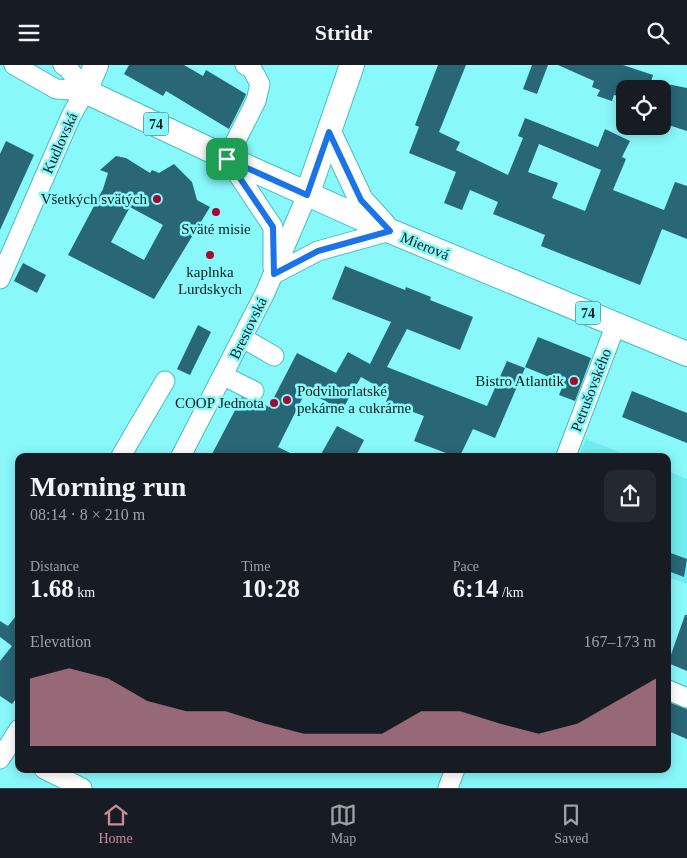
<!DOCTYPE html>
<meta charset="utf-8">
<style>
body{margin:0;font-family:"Times New Roman",serif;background:#242831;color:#f1f3f6;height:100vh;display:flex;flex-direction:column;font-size:19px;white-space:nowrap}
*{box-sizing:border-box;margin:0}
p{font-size:16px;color:#9ea1a6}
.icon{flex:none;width:28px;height:28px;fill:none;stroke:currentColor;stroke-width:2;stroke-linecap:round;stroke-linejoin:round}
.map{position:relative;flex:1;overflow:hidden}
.side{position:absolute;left:15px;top:388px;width:656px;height:320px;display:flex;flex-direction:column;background:#171b24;border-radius:10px;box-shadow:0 2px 12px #0003}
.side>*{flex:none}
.controls{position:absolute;left:616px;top:15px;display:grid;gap:10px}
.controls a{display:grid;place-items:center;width:55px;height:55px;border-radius:10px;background:#171b24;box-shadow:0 2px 12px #0003;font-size:25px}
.pin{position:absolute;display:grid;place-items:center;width:42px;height:42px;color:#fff;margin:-21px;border-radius:10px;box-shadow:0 2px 8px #0006}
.round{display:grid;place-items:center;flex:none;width:52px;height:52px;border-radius:10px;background:#242831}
.summary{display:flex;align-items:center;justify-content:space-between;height:85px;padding:0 15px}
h1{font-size:28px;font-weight:700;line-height:38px}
.figures{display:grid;grid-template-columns:repeat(3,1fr);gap:8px;height:85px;padding:5px 15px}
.figures div{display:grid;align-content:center}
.figures b{font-size:25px;font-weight:700}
.figures small{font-size:14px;font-weight:400}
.figures p{font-size:14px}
.chart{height:140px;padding:10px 15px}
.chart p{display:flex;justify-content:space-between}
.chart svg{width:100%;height:90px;margin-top:5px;fill:#ce899c;opacity:.7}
header{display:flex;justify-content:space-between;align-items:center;height:65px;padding:0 15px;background:#171b24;font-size:22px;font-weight:700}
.dock{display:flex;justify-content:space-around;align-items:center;height:70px;border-top:1px solid #363941;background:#171b24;font-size:14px;color:#9ea1a6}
.dock a{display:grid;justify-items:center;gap:2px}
.dock .current{color:#ce899c}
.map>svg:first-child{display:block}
.built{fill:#70edf0}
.building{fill:#296777;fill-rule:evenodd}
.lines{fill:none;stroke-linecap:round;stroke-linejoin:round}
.minor-casing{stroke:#49bdc0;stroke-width:21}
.major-casing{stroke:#49bdc0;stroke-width:26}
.minor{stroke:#fff;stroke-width:19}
.major{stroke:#fff;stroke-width:24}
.route-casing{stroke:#fff;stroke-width:10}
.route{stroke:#1a73e8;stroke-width:6}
.poi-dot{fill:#a4072f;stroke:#89f8fb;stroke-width:2}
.labels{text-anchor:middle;stroke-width:5;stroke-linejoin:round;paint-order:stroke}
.shield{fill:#89f8fb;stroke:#2d5f60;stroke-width:1}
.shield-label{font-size:14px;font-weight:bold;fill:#051d1e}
.street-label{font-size:15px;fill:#051d1e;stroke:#89f8fb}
.poi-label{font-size:15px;fill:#051d1e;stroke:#89f8fb;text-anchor:end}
</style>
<header><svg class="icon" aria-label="menu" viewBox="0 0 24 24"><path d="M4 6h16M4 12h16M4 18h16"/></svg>Stridr<svg class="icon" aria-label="search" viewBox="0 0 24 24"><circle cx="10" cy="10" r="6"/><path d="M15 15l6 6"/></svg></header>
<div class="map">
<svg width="687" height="723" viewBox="0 0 687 723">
<rect width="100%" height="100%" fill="#89f8fb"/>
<!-- built -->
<g class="built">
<path d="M586,374L629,391H579Z"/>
<path d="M668,406L687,414V519L668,512Z"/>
</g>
<!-- building -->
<g class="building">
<path d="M129,0H184L203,11L206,5L246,29L245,32L229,64L166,26L163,31L124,9Z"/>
<path d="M438,0H466L439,67L460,77L456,85L508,110L523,73L518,71L525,53L598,82L605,64L630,76L622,92L626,94L613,125L664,145L675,117L687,121V174L662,164L640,220L541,181L545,170L493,149L498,137L470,125L462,145L444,138L456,107L409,88L419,62L415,60ZM539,79L601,105L585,146L552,133L558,118L528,107Z"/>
<path d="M532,0H548L537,29L523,24Z"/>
<path d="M558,0H623L653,10L649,24H625V33L614,30L612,36L597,31L600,25L592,22L594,16Z"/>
<path d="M662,18L687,23V66L662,58Z"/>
<path d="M6,76L34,90L0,165V89Z"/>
<path d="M116,91L126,93L150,108L152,105L159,108L174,99L192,117L197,135L210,142L154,234L68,190L103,124L108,108L100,105ZM130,142L163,160L144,195L111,177Z"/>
<path d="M23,198L46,210L37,228L14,216Z"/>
<path d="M345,201L405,225L406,222L431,232L430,235L473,252L460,285L407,264L387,302L487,341L507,296L525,303L495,373L473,364L460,391H454L414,376L424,351L386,337L389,328L361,312L342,345L306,326L278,382L296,391H211L242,332L249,336H258L269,342L297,288L336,308L348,287L370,299L391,257L332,234Z"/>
<path d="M198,260L211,267L190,310L177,304Z"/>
<path d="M538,272L591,293L575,336L559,330L564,318L525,302Z"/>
<path d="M632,326L687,348V378L622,352Z"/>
<path d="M337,361L364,375L356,391H320Z"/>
<path d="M668,487L687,494L684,512L668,506Z"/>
<path d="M19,547V630L12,639L0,631V596L12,581L0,572V556L8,561Z"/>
<path d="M685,550H687V606L668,598Z"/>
<path d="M668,637L687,644V674L668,666Z"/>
</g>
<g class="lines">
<!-- minor casing -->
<g class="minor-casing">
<g id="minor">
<path d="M14,0L56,24L85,26"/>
<path d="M63,0L68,3L85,26"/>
<path d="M245,0L252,4L260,19L256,36L227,93L273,162V203"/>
<path d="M274,209L318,186L390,166"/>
<path d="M0,214L71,51L85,26"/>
<path d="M243,273L274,291"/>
<path d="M224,311L254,326"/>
<path d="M121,391L165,316"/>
<path d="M181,391L265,228L307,130"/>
<path d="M566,391L616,259"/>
<path d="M668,625L687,633"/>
<path d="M0,694L19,664"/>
<path d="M44,704L82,723"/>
<path d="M448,723L455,704"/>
</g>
</g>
<!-- major casing -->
<g class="major-casing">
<g id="major">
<path d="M96,0L85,26L227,93L390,166L687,289"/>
<path d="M329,67L361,135L383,159"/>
<path d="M307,130L352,0"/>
</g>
</g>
<!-- minor -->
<use href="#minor" class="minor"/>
<!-- major -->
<use href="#major" class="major"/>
</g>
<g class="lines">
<!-- route casing -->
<g class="route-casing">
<path id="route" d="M329,67L361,135L390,166L318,186L274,209L273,162L227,94L307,130Z"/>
</g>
<!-- route -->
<use href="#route" class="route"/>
</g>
<!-- markers -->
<g class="poi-dot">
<circle cx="157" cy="134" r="5"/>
<circle cx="216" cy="147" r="5"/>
<circle cx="210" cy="190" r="5"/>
<circle cx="574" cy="316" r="5"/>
<circle cx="287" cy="335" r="5"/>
<circle cx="274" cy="338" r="5"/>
</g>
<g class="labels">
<!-- shield labels -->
<g class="shield">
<rect x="143.5" y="47.5" width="25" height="23" rx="4"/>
<rect x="575.5" y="236.5" width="25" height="23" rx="4"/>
</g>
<g class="shield-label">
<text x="156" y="64">74</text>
<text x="588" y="253">74</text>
</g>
<!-- street labels -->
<g class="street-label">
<text transform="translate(60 78) rotate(-66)" y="5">Kudlovská</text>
<text transform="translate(425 181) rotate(22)" y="5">Mierová</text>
<text transform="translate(248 263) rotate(-64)" y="5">Brestovská</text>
<text transform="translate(591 325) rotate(-69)" y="5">Petrušovského</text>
</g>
<!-- poi labels -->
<g class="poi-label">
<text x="147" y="139">Všetkých svätých</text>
<text x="216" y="169" text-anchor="middle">Sväté misie</text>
<text x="210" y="212" text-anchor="middle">kaplnka<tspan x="210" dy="17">Lurdskych</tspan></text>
<text x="564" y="321">Bistro Atlantik</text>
<text x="297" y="331" text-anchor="start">Podvihorlatské<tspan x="297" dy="17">pekárne a cukrárne</tspan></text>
<text x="264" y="343">COOP Jednota</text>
</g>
</g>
</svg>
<div class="controls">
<a><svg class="icon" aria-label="locate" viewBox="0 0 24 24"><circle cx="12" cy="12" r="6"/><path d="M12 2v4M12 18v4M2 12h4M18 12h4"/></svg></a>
</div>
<div class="pin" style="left:227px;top:94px;background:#1e9e55"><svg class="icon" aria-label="arrive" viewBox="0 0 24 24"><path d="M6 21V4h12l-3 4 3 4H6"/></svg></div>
<section class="side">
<div class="summary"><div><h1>Morning run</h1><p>08:14 · 8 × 210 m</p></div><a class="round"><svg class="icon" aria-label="share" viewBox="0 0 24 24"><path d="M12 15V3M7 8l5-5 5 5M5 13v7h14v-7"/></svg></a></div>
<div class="figures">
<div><p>Distance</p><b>1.68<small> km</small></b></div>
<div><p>Time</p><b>10:28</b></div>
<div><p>Pace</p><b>6:14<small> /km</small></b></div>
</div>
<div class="chart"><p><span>Elevation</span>167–173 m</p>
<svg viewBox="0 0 160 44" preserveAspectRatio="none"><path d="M0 44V11L10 6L20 11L30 22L40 27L50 27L60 33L70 38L80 38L90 38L100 27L110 27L120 33L130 38L140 33L150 22L160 11V44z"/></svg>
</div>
</section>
</div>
<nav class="dock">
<a class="current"><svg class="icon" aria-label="home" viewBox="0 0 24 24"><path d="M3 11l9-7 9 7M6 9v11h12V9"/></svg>Home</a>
<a><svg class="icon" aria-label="map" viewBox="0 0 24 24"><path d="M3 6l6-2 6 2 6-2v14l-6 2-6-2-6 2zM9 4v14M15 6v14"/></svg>Map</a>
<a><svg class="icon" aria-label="saved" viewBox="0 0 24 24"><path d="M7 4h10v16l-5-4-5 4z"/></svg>Saved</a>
</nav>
